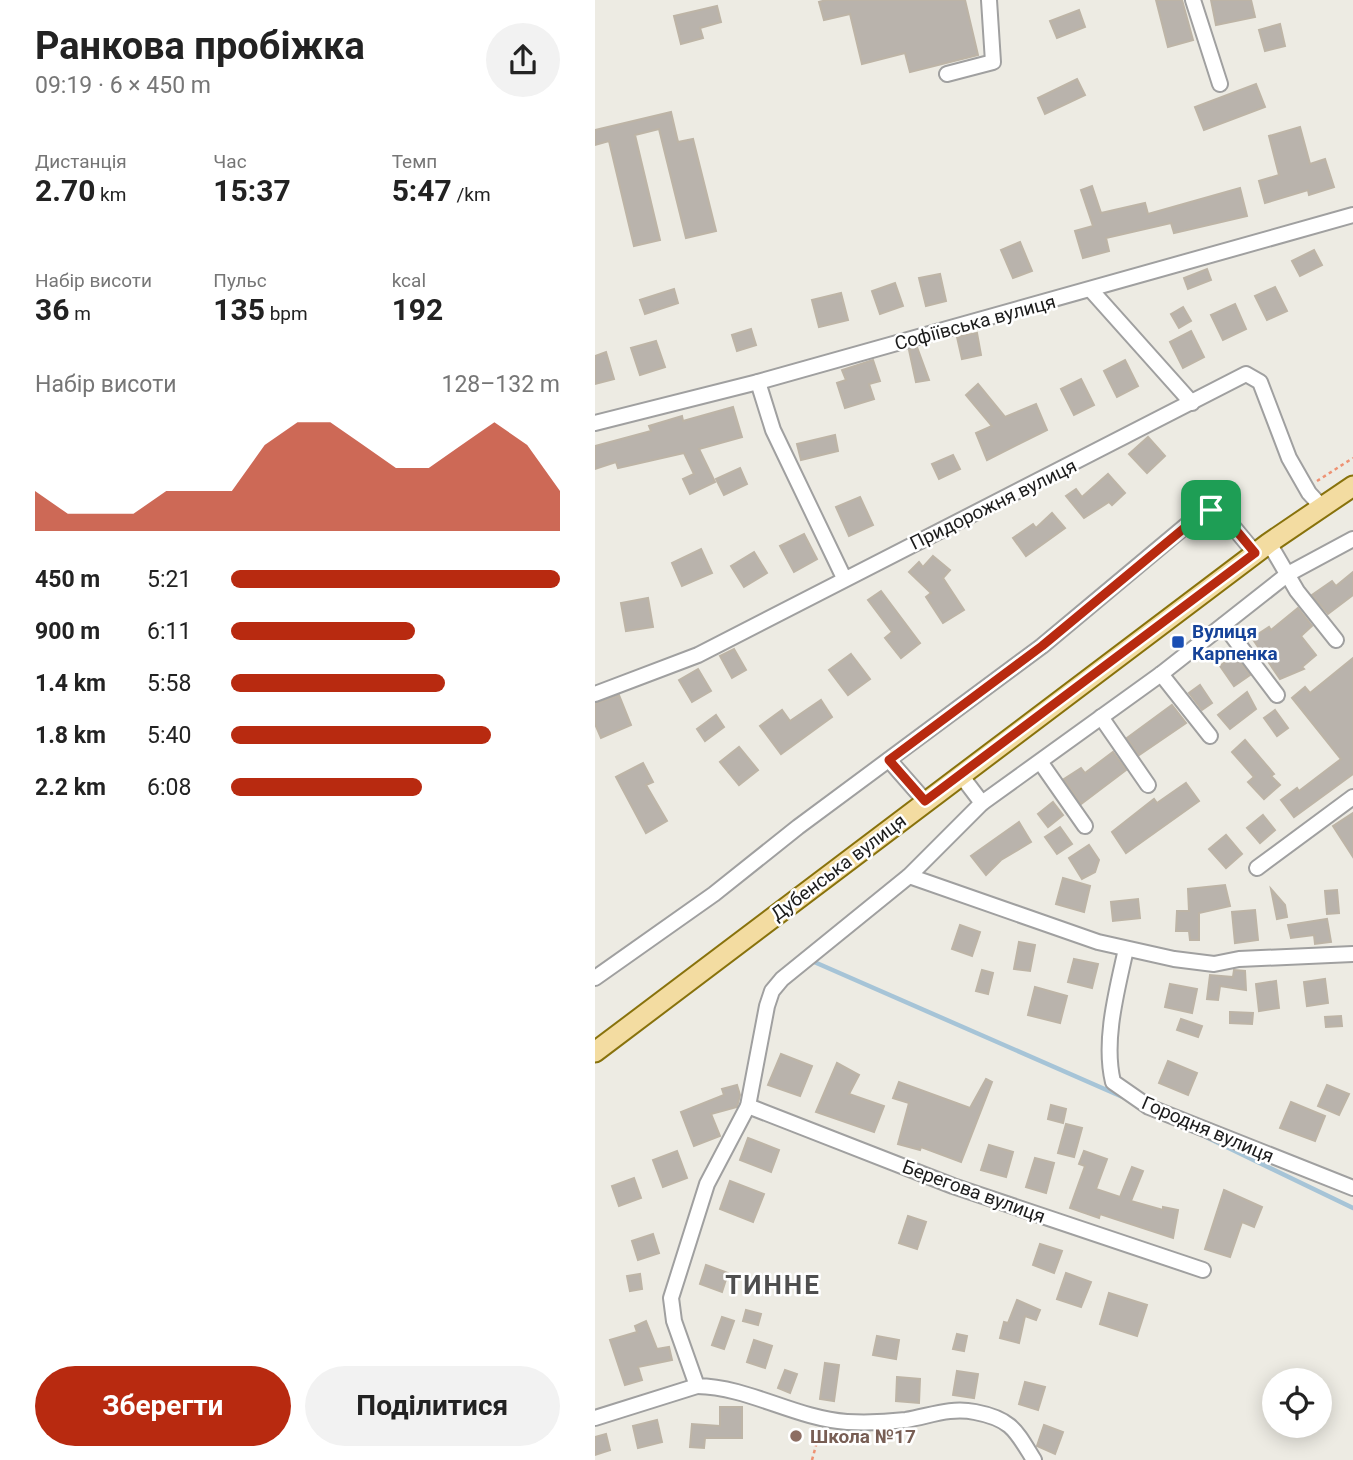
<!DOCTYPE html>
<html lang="uk">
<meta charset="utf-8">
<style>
body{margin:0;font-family:Roboto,sans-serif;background:#f2f2f2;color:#222;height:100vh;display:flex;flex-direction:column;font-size:26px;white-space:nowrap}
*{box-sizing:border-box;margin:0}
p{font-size:23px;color:#767676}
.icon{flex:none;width:38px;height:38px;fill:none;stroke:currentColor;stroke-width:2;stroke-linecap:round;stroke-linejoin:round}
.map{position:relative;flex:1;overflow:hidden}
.drawer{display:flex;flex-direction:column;background:#fff;width:595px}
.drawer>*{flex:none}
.tools{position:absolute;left:667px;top:1368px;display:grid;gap:14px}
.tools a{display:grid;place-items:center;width:70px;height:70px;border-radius:50%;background:#fff;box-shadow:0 4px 18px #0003;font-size:35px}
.pin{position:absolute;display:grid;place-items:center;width:60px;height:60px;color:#fff;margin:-30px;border-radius:14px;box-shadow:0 4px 10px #0006}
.round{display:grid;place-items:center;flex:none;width:74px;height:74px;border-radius:37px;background:#f2f2f2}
.headline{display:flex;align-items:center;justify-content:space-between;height:119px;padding:0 35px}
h1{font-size:38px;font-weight:700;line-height:52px}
.stats{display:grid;grid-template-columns:repeat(3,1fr);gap:10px;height:119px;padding:7px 35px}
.stats div{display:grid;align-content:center}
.stats b{font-size:30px;font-weight:700}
.stats small{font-size:19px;font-weight:400}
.stats p{font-size:19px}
.chart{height:196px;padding:14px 35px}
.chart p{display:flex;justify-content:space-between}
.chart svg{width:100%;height:126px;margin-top:7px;fill:#b82a10;opacity:.7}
.cta{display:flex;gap:14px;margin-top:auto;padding:14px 35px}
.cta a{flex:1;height:80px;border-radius:42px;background:#b82a10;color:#fff;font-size:28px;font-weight:700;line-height:80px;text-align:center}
.cta a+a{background:#f2f2f2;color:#222}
ul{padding:0 35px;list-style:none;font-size:23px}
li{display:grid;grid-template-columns:112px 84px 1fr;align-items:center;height:52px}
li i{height:18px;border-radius:9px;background:#b82a10}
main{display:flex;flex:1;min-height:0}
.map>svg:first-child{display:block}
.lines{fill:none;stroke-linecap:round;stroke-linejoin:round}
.stream{stroke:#a6c4d7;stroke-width:4.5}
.building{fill:#b9b3ac;stroke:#bdb4a6;stroke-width:2}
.minor-casing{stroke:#a0a0a0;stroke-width:18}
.major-casing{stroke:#88720c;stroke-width:23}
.path{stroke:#ee9273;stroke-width:2.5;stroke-dasharray:3.5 3.5;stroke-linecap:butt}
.minor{stroke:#fff;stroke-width:14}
.major{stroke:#f3dca1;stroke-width:19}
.route-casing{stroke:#fff;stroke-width:14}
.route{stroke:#b82a10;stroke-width:9}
.transit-dot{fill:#1a4fb4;stroke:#fff;stroke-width:2.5}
.education-dot{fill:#8d6e63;stroke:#fff;stroke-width:2.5}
.labels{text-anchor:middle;stroke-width:5;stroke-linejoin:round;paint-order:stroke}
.street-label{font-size:19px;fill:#1c1c1c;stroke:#fff}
.transit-label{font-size:19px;font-weight:bold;fill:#164399;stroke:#fff;text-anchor:start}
.education-label{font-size:19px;font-weight:bold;fill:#785e54;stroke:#fff;text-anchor:start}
.district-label{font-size:26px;font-weight:bold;letter-spacing:2px;fill:#4f4f4f;stroke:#fff}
</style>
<main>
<section class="drawer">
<div class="headline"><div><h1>Ранкова пробіжка</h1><p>09:19 · 6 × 450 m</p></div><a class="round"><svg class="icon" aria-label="share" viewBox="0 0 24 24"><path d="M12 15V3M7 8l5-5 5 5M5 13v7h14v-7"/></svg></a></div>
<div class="stats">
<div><p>Дистанція</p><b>2.70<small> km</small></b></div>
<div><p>Час</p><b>15:37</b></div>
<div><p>Темп</p><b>5:47<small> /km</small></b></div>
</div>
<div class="stats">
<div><p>Набір висоти</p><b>36<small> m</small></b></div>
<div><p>Пульс</p><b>135<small> bpm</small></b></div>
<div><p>kcal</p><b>192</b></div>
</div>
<div class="chart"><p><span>Набір висоти</span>128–132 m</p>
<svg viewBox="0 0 160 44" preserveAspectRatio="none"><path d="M0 44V30L10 38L20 38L30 38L40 30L50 30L60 30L70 14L80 6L90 6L100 14L110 22L120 22L130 14L140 6L150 14L160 30V44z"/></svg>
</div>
<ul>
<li><b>450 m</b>5:21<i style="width:100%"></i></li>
<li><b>900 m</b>6:11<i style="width:56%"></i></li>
<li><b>1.4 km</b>5:58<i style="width:65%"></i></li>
<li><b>1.8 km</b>5:40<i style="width:79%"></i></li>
<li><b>2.2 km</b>6:08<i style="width:58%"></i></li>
</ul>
<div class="cta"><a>Зберегти</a><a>Поділитися</a></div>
</section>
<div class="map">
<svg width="758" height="1460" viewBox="0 0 758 1460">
<rect width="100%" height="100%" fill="#edebe3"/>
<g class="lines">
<!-- stream -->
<g class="stream">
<path d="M217,961L530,1098"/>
<path d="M611,1137L758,1208"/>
</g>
</g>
<!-- building -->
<g class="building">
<path d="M231,0H370L383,55L315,72L310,53L267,64L255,14L229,20L224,2Z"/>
<path d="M561,0H587L598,40L573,47Z"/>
<path d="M616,0H656L660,17L621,25Z"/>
<path d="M122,6L126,22L105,28L108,38L86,44L79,16Z"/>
<path d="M484,10L490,27L462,38L455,21Z"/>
<path d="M685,24L690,46L670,51L664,30Z"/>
<path d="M482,79L490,95L450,114L443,98Z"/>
<path d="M661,84L670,107L609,130L600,107Z"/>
<path d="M76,112L83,142L98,139L121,231L91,238L64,129L40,135L65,240L39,246L14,141L0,145V130Z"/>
<path d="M705,127L715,164L730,159L739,187L714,195L713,190L670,203L664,181L684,175L674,136Z"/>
<path d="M497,186L506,213L550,203L553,214L645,188L652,216L579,233L576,223L511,238L514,251L488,258L480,231L498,226L486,190Z"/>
<path d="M425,242L437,271L418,278L406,250Z"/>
<path d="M719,250L727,265L705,276L697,261Z"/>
<path d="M612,269L616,280L593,289L589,278Z"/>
<path d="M345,274L351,301L331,306L324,278Z"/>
<path d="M300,283L308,306L285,314L277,291Z"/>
<path d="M680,287L692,311L672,320L660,296Z"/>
<path d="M79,289L83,303L50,314L45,300Z"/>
<path d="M246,293L253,320L224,327L217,300Z"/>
<path d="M640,304L651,329L628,340L616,315Z"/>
<path d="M588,307L596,321L584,328L576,314Z"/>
<path d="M156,329L161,345L142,351L137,335Z"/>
<path d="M596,331L609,357L588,368L575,342Z"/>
<path d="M382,333L386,355L367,359L362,337Z"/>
<path d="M61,341L70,367L45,375L36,348Z"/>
<path d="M322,347L334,380L321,382L314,350Z"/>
<path d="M11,352L19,379L0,384V356Z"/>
<path d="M278,360L285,381L274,384L279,399L250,408L242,383L251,380L247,370Z"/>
<path d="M530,360L543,386L522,397L509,371Z"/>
<path d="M486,379L499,405L479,415L466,389Z"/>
<path d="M383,384L410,417L441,404L452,430L392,460L381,433L397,426L371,395Z"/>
<path d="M138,407L147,437L104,449L120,482L95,494L88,479L99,474L89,453L23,468L21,462L0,469V446L56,431L54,426L87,416L88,421Z"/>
<path d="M240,435L243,451L206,460L202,444Z"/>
<path d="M553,437L570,456L552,473L534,454Z"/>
<path d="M358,455L365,469L344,479L337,464Z"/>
<path d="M145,468L152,484L129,495L121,479Z"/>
<path d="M513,474L530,493L517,505L514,502L489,518L471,496L481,489L487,497Z"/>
<path d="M265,497L278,525L254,536L241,507Z"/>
<path d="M457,513L470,528L431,556L418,538L438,524L441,528Z"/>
<path d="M209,534L222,559L199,572L185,546Z"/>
<path d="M106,549L117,573L87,586L77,563Z"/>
<path d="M159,552L172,573L149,587L136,566Z"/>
<path d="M338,556L355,570L348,578L369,610L348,623L331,597L336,593L314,572L324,562L328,567Z"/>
<path d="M758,572V595L733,614L717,595L737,581L741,586Z"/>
<path d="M286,591L325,643L306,658L290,638L297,632L273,600Z"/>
<path d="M53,598L58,627L31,631L26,603Z"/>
<path d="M703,608L717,626L706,636L721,655L707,667L709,669L685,679L657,638L674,627L676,630Z"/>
<path d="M139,649L151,670L137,678L125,656Z"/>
<path d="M256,654L275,679L253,695L234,670Z"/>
<path d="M640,655L655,675L639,686L625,666Z"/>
<path d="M758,658V774L699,817L686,800L702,788L704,791L746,759L697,698L710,687L715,693Z"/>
<path d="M103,669L116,691L97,702L84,680Z"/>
<path d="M605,685L617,703L607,710L594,693Z"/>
<path d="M652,692L661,709L635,729L623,715Z"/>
<path d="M24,695L36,725L6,738L0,724V704Z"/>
<path d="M226,700L237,717L186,754L165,726L187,710L195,721Z"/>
<path d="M577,705L591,723L544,755L532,738Z"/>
<path d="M680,710L693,728L682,736L669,718Z"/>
<path d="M121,715L129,727L110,741L102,729Z"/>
<path d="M650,740L679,774L676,776L685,785L669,799L653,782L659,777L637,752Z"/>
<path d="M144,747L163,770L144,785L125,762Z"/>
<path d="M518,752L531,770L486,804L469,779L486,768L490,773Z"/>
<path d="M48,763L58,782L51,785L72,821L51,833L21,777Z"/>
<path d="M591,783L604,801L531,853L517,832L559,799L562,803Z"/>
<path d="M458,802L468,815L453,827L443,814Z"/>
<path d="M758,813V857L738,826Z"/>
<path d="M668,815L680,830L665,843L652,828Z"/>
<path d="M424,822L436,842L406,860L391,875L376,856Z"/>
<path d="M465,827L477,844L462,854L450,837Z"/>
<path d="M631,835L647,854L631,868L614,849Z"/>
<path d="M494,845L504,860L500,872L487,879L474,858Z"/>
<path d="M468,878L495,886L489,912L461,904Z"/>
<path d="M630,885L635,906L604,913V940H595L594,931H581L582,911H594L593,889Z"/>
<path d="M676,889L690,905L692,917L682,919Z"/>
<path d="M742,890L744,913L732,914L730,891Z"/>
<path d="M543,899L545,918L518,921L516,902Z"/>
<path d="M660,910L663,940L640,943L637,912Z"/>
<path d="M732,919L736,942L720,944L719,935L696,938L693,925Z"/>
<path d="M365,925L385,932L377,956L357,949Z"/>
<path d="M424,942L440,945L435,971L419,969Z"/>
<path d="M479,959L503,964L497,988L473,982Z"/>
<path d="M387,970L398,973L393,994L381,991Z"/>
<path d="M639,970L650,971L651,990L625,986L623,1000L612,999L615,975L638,977Z"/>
<path d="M730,979L733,1003L712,1006L709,982Z"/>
<path d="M681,981L684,1008L664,1011L661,984Z"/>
<path d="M575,984L602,989L597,1013L570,1007Z"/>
<path d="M440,987L472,996L465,1023L433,1015Z"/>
<path d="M635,1012L658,1013L657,1024L635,1023Z"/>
<path d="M746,1016L747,1026L731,1027L730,1017Z"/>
<path d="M586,1019L607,1026L603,1037L582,1030Z"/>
<path d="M186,1054L217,1066L205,1096L173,1085Z"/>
<path d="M573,1061L602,1073L593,1095L564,1083Z"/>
<path d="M242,1063L264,1075L254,1094L289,1106L279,1132L221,1112Z"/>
<path d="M391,1079L397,1082L366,1162L326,1147L325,1150L303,1144L314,1103L298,1098L304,1082L375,1108Z"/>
<path d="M142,1085L145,1095L142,1107L116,1114L125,1136L99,1146L86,1112L129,1095L127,1089Z"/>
<path d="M732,1085L754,1094L744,1115L723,1106Z"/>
<path d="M696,1102L730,1116L720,1141L685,1128Z"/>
<path d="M456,1105L471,1109L468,1123L453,1119Z"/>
<path d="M471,1124L487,1128L479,1157L463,1153Z"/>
<path d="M153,1138L184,1150L176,1172L145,1160Z"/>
<path d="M394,1145L418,1152L411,1177L386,1170Z"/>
<path d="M82,1151L92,1178L68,1187L58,1160Z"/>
<path d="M489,1151L512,1159L501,1189L525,1197L537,1167L548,1171L536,1201L568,1210V1207L583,1210L578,1238L505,1214L504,1218L475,1208L490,1166L484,1164Z"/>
<path d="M440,1158L459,1163L451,1193L431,1187Z"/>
<path d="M39,1178L46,1198L24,1206L17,1186Z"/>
<path d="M135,1181L169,1194L158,1222L125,1209Z"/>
<path d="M629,1190L667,1207L659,1227L647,1222L635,1257L610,1249Z"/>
<path d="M313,1216L331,1222L322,1249L304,1243Z"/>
<path d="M58,1234L64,1253L43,1260L37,1241Z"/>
<path d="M445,1244L467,1251L459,1273L438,1265Z"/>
<path d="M111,1265L133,1273L127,1292L105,1284Z"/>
<path d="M471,1273L496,1282L486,1307L462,1299Z"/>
<path d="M45,1274L47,1289L35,1291L32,1276Z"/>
<path d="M514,1293L552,1305L542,1336L505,1324Z"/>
<path d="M422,1300L445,1310L441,1320L430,1316L424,1343L405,1338L409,1322L413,1323Z"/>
<path d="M151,1310L166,1314L163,1325L148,1321Z"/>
<path d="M127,1317L139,1321L129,1349L117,1345Z"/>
<path d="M51,1321L62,1349L74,1347L77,1360L43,1367L47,1380L30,1385L15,1340L42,1332L40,1326Z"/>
<path d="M362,1334L372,1336L369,1351L358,1349Z"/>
<path d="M282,1336L304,1340L301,1359L278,1355Z"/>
<path d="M159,1340L177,1346L170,1368L152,1362Z"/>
<path d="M230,1363L244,1365L239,1401L225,1399Z"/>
<path d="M190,1370L202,1374L195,1393L183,1388Z"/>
<path d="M362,1371L383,1374L379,1398L358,1395Z"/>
<path d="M302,1377L325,1379L324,1403L301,1401Z"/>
<path d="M430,1382L450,1387L443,1410L424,1404Z"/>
<path d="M125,1407H147V1438H110L109,1448L95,1447L97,1424L125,1426Z"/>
<path d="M62,1420L67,1442L43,1448L38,1426Z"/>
<path d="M449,1425L468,1432L460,1454L442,1446Z"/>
<path d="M11,1434L15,1450L0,1455V1437Z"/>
</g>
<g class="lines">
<!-- minor casing -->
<g class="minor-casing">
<g id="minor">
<path d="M598,0L625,84"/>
<path d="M352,74L398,62L394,0"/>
<path d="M496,290L597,403"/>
<path d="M163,382L178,430L249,578"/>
<path d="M0,423L163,382L758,215"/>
<path d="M674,543L702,591L741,640"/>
<path d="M629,625L682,695"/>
<path d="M566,674L615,736"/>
<path d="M0,694L103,655L651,374L665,382L694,458L714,493L726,506"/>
<path d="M506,717L553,785"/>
<path d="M294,760L330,801"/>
<path d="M446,763L490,826"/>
<path d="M365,774L387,803"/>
<path d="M662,868L758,797"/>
<path d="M314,876L503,942L579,959L619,964L644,959L758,954"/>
<path d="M531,949C522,990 508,1041 518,1082L554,1107L758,1188"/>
<path d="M0,978L119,894L203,827L447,646L606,513L611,510L625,511L660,553"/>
<path d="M153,1106L358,1186L608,1270"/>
<path d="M0,1418L102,1386"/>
<path d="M439,1460C421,1431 417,1419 380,1412C355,1407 335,1416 311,1420C293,1422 270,1423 252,1422C199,1418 154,1387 102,1386L79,1321L76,1298L112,1184L153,1106L172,1006L177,991L187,979L314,876L387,803L566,674L693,574L758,539"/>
</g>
</g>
<!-- major casing -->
<g class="major-casing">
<path id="major" d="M0,1052L674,543L758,486"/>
</g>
<!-- path -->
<g class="path">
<path d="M722,481L758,458"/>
<path d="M217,1460L225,1431"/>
</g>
<!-- minor -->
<use href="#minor" class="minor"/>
<!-- major -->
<use href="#major" class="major"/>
</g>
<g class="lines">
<!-- route casing -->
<g class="route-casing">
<path id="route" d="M611,510L625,511L660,553L330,801L294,760L447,646Z"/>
</g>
<!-- route -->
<use href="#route" class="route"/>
</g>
<!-- markers -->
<rect class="transit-dot" x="576" y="635" width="14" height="14" rx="3.5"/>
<circle class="education-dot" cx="201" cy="1436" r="7"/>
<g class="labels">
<!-- street labels -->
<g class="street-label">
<text transform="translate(380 322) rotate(-15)" y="7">Софіївська вулиця</text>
<text transform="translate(398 504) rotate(-26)" y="7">Придорожня вулиця</text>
<text transform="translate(243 867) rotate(-37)" y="7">Дубенська вулиця</text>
<text transform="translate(613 1129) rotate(23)" y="7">Городня вулиця</text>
<text transform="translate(379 1191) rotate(20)" y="7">Берегова вулиця</text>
</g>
<!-- transit labels -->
<g class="transit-label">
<text x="597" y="638">Вулиця<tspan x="597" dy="22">Карпенка</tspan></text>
</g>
<!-- education labels -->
<g class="education-label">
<text x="215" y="1443">Школа №17</text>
</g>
<!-- district labels -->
<g class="district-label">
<text x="178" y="1294">ТИННЕ</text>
</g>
</g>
</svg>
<div class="tools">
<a><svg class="icon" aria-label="locate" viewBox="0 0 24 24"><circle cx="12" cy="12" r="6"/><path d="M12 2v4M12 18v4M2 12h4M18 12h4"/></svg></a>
</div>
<div class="pin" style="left:616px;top:510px;background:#1e9e55"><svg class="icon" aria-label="arrive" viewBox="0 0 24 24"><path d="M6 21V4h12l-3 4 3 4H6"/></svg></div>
</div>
</main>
